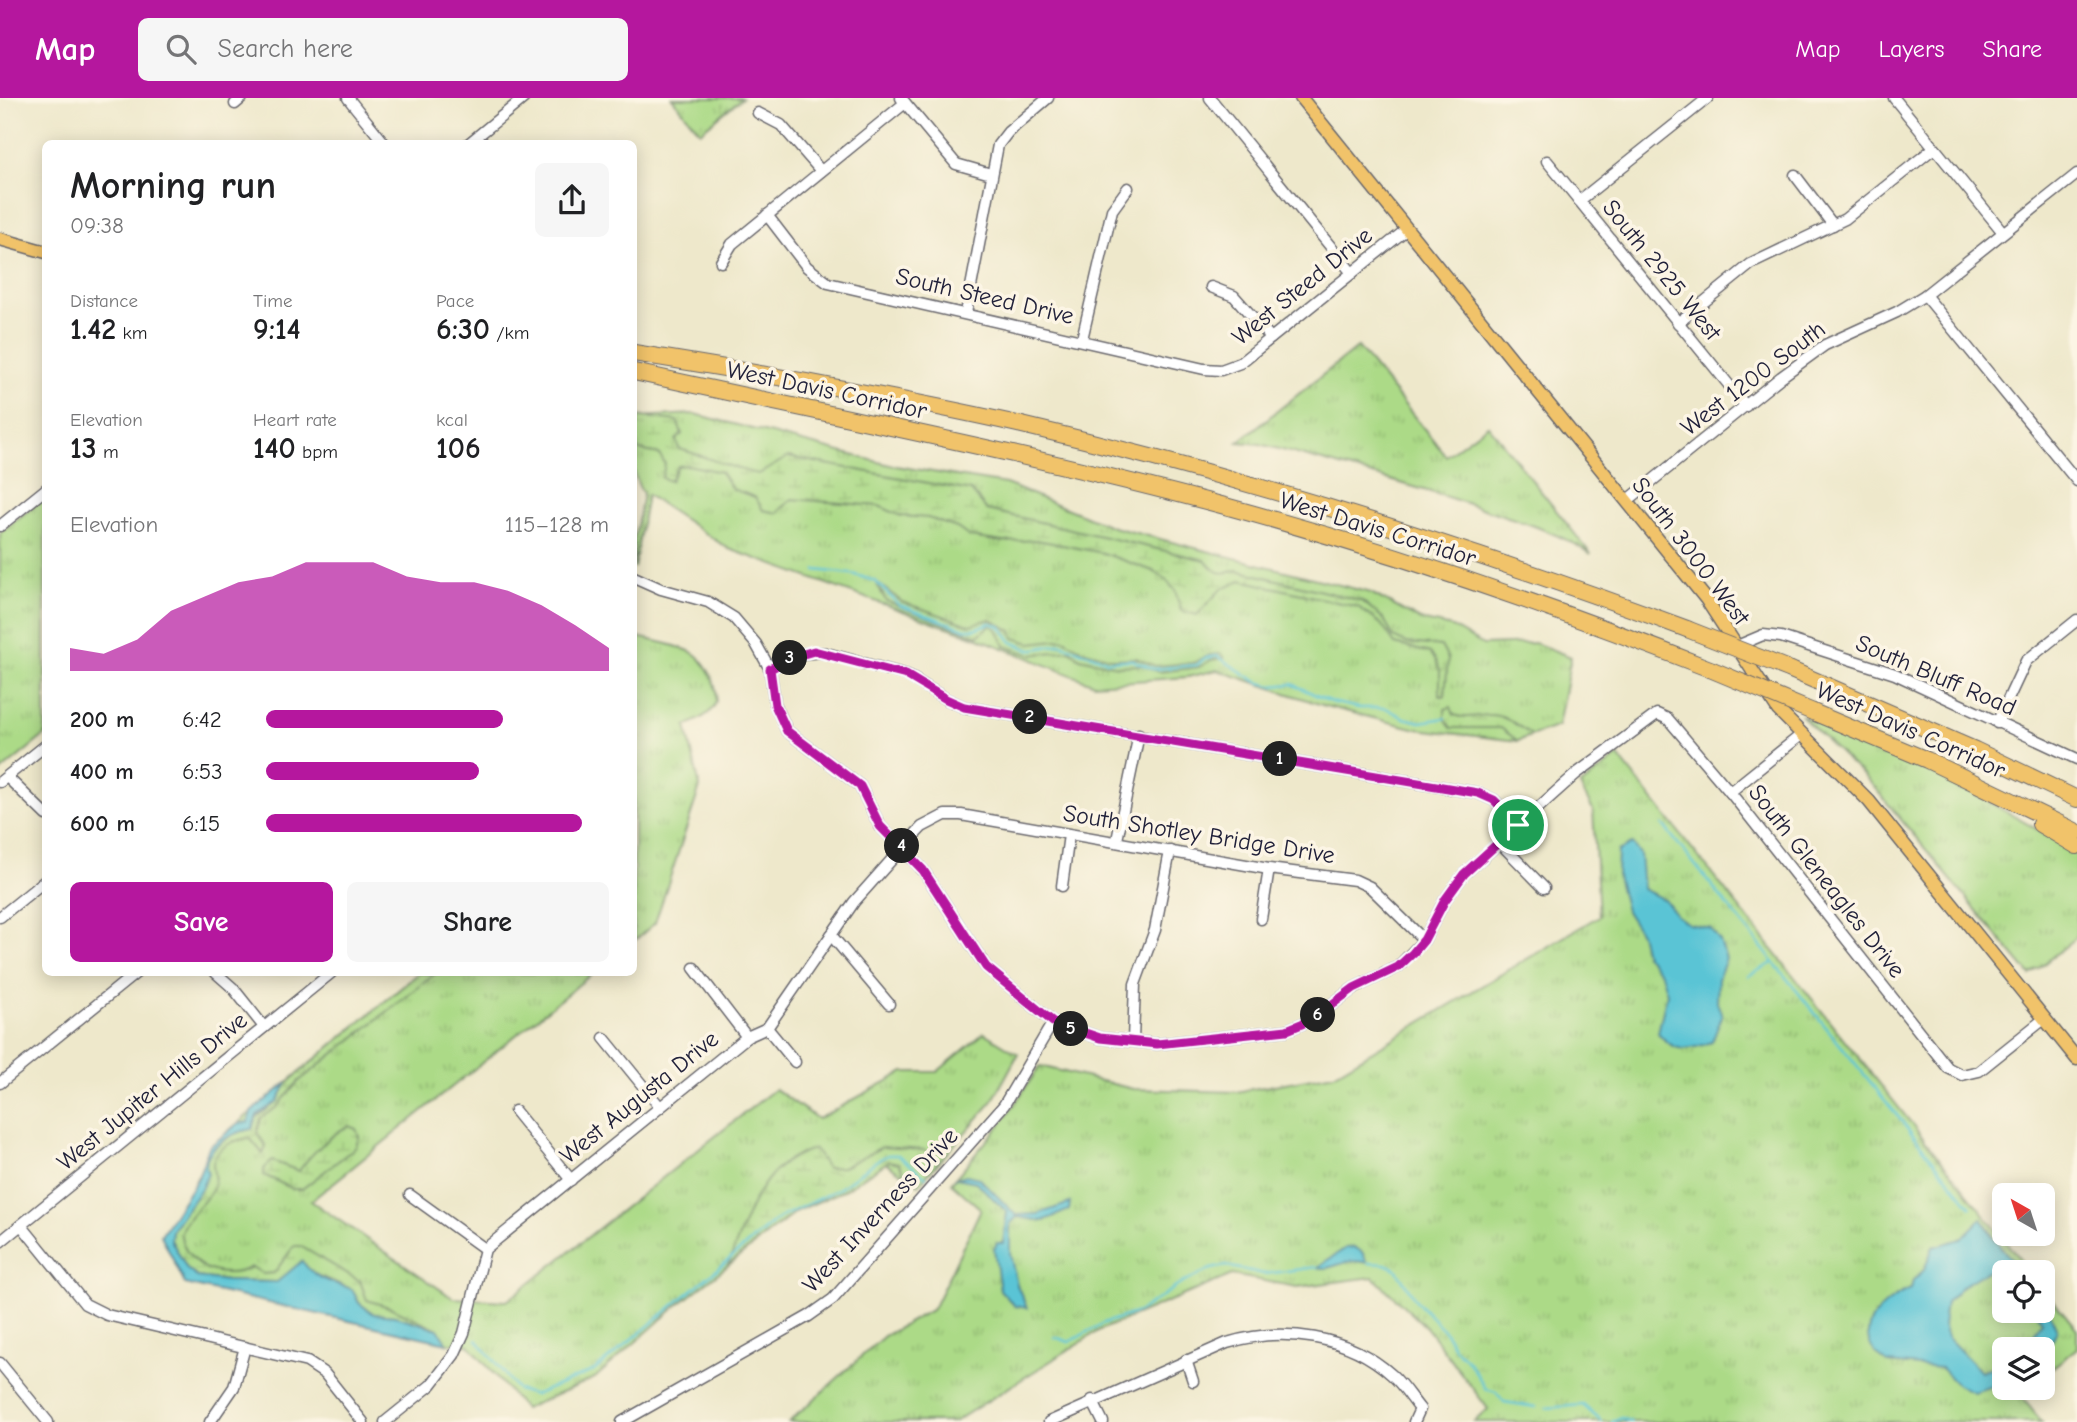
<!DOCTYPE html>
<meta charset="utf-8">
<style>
body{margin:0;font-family:"Comic Neue",sans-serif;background:#f6f6f6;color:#202124;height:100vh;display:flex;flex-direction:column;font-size:26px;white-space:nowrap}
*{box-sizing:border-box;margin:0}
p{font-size:23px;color:#757577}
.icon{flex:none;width:38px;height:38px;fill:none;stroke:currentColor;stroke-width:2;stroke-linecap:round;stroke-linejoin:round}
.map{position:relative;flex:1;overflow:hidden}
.panel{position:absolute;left:42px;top:42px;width:595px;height:836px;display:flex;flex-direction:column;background:#fff;border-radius:10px;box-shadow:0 4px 18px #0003}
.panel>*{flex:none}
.needle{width:46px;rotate:321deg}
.controls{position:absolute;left:1992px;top:1085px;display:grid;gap:14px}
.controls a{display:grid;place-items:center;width:63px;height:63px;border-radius:10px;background:#fff;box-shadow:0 4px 18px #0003;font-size:35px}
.pin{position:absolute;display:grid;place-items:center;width:60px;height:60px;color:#fff;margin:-30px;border:4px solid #fff;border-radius:50%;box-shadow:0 2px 7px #0007}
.km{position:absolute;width:35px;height:35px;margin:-18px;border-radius:50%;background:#222;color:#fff;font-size:19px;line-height:35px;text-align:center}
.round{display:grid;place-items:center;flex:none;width:74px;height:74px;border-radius:10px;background:#f6f6f6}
.head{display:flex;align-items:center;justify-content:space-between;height:119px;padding:0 28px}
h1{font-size:38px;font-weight:700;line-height:52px}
.metrics{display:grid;grid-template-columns:repeat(3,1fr);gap:10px;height:119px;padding:7px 28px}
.metrics div{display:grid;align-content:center}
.metrics b{font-size:30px;font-weight:700}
.metrics small{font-size:19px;font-weight:400}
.metrics p{font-size:19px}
.chart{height:196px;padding:14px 28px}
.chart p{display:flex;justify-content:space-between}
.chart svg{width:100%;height:126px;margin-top:7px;fill:#b5179e;opacity:.7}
.cta{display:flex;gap:14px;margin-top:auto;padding:14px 28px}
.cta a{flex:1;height:80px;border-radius:10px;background:#b5179e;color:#fff;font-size:28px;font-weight:700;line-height:80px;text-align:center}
.cta a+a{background:#f6f6f6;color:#202124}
ul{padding:0 28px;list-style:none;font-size:23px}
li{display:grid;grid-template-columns:112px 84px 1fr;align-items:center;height:52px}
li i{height:18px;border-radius:9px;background:#b5179e}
header{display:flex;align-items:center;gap:42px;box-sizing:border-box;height:98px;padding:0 35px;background:#b5179e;color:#fff}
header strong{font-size:33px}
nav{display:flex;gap:38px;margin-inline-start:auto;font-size:24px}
.search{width:490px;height:63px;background:#f6f6f6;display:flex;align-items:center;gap:18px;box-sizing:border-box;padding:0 24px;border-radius:10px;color:#757577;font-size:26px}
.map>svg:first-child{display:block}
.grass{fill:url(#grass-tufts);stroke:#677e61;stroke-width:2}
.wetland{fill:url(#wetland-marsh);stroke:#677e61;stroke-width:2}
.water{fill:#5ac4d5;stroke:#3e7388;stroke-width:2}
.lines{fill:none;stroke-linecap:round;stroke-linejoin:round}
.stream{stroke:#5ac4d5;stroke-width:2.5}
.minor-casing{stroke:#69676d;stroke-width:13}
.major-casing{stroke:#69676d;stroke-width:15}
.highway-casing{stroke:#69676d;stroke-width:18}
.minor{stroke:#fff;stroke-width:10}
.major{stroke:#f1c36a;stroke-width:12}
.highway{stroke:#f1c36a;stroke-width:16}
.highway-bridge-casing{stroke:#69676d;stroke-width:18;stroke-linecap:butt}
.highway-bridge{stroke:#f1c36a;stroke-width:16}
.route-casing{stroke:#fff;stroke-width:14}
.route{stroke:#b5179e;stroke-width:9}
.labels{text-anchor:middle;stroke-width:7;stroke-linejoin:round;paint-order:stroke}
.street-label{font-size:24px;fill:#22223b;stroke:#fcf5e5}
</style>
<header>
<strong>Map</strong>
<div class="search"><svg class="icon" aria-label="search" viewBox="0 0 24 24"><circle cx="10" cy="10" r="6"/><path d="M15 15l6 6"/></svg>Search here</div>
<nav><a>Map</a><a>Layers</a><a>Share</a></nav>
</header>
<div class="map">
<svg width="2077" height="1324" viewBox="0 0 2077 1324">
<defs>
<pattern id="grass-tufts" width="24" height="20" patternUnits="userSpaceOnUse" patternTransform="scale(1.75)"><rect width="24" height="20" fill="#acda87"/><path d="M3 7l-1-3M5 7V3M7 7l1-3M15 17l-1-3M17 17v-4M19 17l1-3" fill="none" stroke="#94bb75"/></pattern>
<pattern id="wetland-marsh" width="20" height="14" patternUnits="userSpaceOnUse" patternTransform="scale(1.75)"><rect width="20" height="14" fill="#acda87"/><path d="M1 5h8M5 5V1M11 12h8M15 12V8" fill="none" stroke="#94bb75"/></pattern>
</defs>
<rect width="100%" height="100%" fill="#fcf5e5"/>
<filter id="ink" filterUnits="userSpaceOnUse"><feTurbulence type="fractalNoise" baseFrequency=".0143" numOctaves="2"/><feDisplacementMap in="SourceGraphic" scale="14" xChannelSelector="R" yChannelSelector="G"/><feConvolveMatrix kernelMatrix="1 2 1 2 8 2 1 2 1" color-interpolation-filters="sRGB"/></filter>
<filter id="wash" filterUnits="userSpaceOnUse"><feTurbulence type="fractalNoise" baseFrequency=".00686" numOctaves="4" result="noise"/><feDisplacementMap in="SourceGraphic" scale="28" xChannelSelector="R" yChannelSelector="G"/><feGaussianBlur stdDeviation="1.57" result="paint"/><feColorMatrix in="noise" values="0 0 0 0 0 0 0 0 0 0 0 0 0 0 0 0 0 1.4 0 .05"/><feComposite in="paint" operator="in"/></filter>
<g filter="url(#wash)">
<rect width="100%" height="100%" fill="#eee8cb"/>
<!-- grass -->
<g class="grass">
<path d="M672,0H742L700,34Z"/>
<path d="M1358,249L1446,358L1488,327L1591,456C1555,432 1513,421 1472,407C1402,384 1331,365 1260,346L1238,344Z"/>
<path d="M695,316L890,367L1006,386L1113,429L1371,495L1420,522L1452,529L1483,547L1535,545L1571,559L1558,628L1517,643L1417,631L1325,608L1217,572L1188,579L1094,586L978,540L729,451L647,397L634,470V442L643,396C630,375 629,342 636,319Z"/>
<path d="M45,399V637L0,674V435Z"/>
<path d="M634,538C649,542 685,548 696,557C708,567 723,595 713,610C707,619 695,623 686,628L700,689L655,825L634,843Z"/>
<path d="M1800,617L1957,686L2077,754V839L2030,877L1869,683Z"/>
<path d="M1618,658L2030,1174H2004V1213H2042V1189L2077,1231V1250L2042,1278V1251H2004V1290H2028L2020,1297L2042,1324H1474L1488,1311L1426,1229L1373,1179L1297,1189L1232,1177L1100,1232L954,1324H789L884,1238L933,1211L981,1111L951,1085L1002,1025L1040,968L1133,991L1236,994L1334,976L1599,818L1593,712L1580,688Z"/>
<path d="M419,875H593L311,1103L453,1200L507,1203L775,991L818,1021L904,974H937L984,935L1018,956L992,1004L919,1087L886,1065L842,1093L797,1113L674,1210L595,1280L524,1311L469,1247L447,1245L185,1186L161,1137L198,1080L209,1049Z"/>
</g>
<!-- wetland -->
<g class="wetland">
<path d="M634,318L677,323L682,336L676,342L679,351C706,358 731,371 759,376L788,359L971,393L987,412L1205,462C1216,476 1220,477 1237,472L1362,503L1384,521L1393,539L1406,545L1441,548L1448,561L1445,598H1440V573L1436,562L1430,555L1395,546L1381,526L1358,509L1241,482L1221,491L1197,517L1181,513L1175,492L1165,481L1153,473L1103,455L1037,442L1003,444L970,439L957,430L928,420L901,418L879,408L792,401L777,415L763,412L755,399L732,391L721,374L688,367L678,368L670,383L662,380L665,366L659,356L634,351Z"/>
<path d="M875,483L902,504L970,527L990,521L1012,533L1014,540L1031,545L1064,541L1082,552L1114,561L1136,560L1155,568L1193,565L1210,557L1221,556L1224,560L1211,562L1199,569L1159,574L1143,567L1117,568L1080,560L1070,552L1031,557L1005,548L997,531L990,527L978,538L886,503Z"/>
<path d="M1451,609L1454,617C1465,622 1478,617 1490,617C1506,617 1519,629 1532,637L1518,643L1501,630H1451L1445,620V611Z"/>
<path d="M419,875H436L298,984L277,1009L261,1020L257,1035L266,1048L263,1056L250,1040C236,1041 214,1049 213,1066C213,1073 216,1081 214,1088C209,1102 186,1118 182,1131C179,1138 183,1145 186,1152C200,1175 228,1181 252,1169L263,1176L274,1175L294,1148H300L360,1183L367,1202L392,1210L438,1231L395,1218L374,1216L359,1205L352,1191L311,1175L277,1184L227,1183L197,1179L187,1171L171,1142L172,1131L210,1053L277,1004L287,985Z"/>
<path d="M349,1028L356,1031L359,1038L356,1049L302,1091H293L264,1077V1071L272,1063L299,1073C309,1058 333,1034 349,1028Z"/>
<path d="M882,1049L924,1052L939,1062L919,1087L905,1077L899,1065L889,1063L842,1093L796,1113L728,1167C747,1120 759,1065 814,1051L827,1070L843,1069Z"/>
</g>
<!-- water -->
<g class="water">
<path d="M1632,746L1640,756L1643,791L1665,802L1677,818L1689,826L1710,830L1720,843L1726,861L1718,881L1717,904L1722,918L1712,944C1686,952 1677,957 1658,935L1667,895L1661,876L1645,857L1640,835L1626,813L1617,778L1618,753Z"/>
<path d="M287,985L277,1004L257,1017L252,1031C232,1034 198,1052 208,1076L201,1091L172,1132L171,1142L187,1171L197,1179L227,1183L277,1184L302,1163C315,1181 331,1184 352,1191L359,1205L374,1216L395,1218L438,1231L447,1245L185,1186L161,1137L198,1080L209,1049L239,1025L248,1024L251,1014Z"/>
<path d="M966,1077L979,1080L1016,1117L1038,1116L1070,1105L1069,1112L1043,1123L1017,1119L1010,1126V1156L1017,1187L1027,1210L1015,1208L1000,1192L994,1151L997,1145H1003L1007,1114L976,1084L957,1080Z"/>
<path d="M1982,1120L1994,1141L2022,1174L1989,1172L1962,1188L1946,1204L1943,1228L1947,1239L1981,1274L2004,1264L2001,1285L1974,1294L1957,1287L1941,1270L1887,1265C1846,1237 1880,1203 1911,1191L1913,1182L1924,1172L1933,1149L1961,1141Z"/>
<path d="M1354,1149L1362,1154L1368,1165C1344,1158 1333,1174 1317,1169L1346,1150Z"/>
<path d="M2042,1196L2057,1232L2052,1243L2046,1246L2033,1237L2042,1224L2036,1213H2042Z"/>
</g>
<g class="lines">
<!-- stream -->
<g class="stream">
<path d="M816,472L852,476L875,483L899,507L965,531H975L990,525L1000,528L1012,544L1030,552L1061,546L1108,563L1132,562L1154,571L1197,567L1205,560L1217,558L1257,584L1272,588L1292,586L1331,604L1359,610H1386L1404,620L1421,624L1445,620"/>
<path d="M1663,727L1971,1109"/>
<path d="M1748,878L1773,865"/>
<path d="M1368,1165L1385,1166L1396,1171L1417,1204L1444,1232L1454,1250L1469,1264L1486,1291L1496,1294L1504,1304L1536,1309"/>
<path d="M1055,1239L1069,1244L1104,1225L1138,1214L1182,1185L1211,1171L1226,1168L1264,1176L1317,1169"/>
<path d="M477,1242L518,1292L534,1297L595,1272L779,1120L840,1090L876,1063L888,1057H898L926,1079"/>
<path d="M1546,1310L1583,1307L1602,1324"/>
<path d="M1612,1324L1622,1320L1631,1324"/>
</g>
</g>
</g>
<g filter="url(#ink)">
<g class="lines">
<!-- minor casing -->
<g class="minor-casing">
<g id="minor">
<path d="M348,0L385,46"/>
<path d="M901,0L956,66L991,76"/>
<path d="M1210,0L1352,175"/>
<path d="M1894,0L2002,133"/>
<path d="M235,6L242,0"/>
<path d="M758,15L781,27L821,73"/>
<path d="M468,46L524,0"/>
<path d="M1547,63L1746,308"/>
<path d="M1795,77L1833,127"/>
<path d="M1579,103L1708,0"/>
<path d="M767,117L807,169L828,185L1204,271L1221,272L1240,265L1407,131"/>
<path d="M721,164L732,146L905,5"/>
<path d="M1211,189L1234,198L1271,240"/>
<path d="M1925,197L2077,383"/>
<path d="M966,215L998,47L1008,34L1048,0"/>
<path d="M1678,225L1751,166L1845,121L1934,50"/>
<path d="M1082,241L1112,112L1128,90"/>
<path d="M1627,403L1781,279L1825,247L1897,214L1925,197L2077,76"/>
<path d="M0,428L46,391"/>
<path d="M634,479L661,491L708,504L734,520L756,546L770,571L775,606L787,633L860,688L880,728L923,772L986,869L1053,924L1100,940L1157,946L1287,932L1311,922L1354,890L1398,869L1424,842L1445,802L1464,776L1576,676L1657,616L1668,621L1730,694L1948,970L1962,977L1979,973L2044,921"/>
<path d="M1737,548L1763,537L1781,539L1895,576L2077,661"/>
<path d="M770,571C788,561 805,552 826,555L907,577L946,601L964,609L1478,695L1494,702L1518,727"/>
<path d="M1997,625L2026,563L2077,522"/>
<path d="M7,679L46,717"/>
<path d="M0,684L46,647"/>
<path d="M1730,694L1801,637"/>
<path d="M1117,742L1139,636"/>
<path d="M1500,745L1544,790"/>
<path d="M1062,788L1069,737"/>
<path d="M0,819L46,782"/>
<path d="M1261,821L1269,771"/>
<path d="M831,837L889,906"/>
<path d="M694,870L747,939"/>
<path d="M216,875L233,890L264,929"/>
<path d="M767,930L795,964"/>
<path d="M604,940L660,1009"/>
<path d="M1133,943L1135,886L1155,832L1170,753"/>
<path d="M0,985L136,875"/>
<path d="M515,1013L571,1082"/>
<path d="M410,1097L485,1151"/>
<path d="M21,1127L85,1206L107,1217L307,1264L325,1276L363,1324"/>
<path d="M0,1144L331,875"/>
<path d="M1186,1262L1193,1283"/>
<path d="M0,1265L48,1324"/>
<path d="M1092,1302L1103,1324"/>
<path d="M210,1324L234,1289L245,1249"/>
<path d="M385,1324L431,1287L454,1257L464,1235L485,1151L747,939L767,930L854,804L903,749L922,729L945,717H961L1269,771L1355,782L1370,789L1424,842"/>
<path d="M622,1324L809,1218L833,1201L1004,1007L1053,924"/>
<path d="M1049,1324L1227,1245C1283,1228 1348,1237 1392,1277C1403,1287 1411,1300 1420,1311L1414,1324"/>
</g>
</g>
<!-- major casing -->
<g class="major-casing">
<g id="major">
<path d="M1301,0L1706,501L1778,612L1869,703L2077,961"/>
<path d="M0,141L46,154"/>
</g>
</g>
<!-- highway casing -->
<g class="highway-casing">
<g id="highway">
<path d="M634,255C763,276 893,298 1022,327C1249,380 1469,450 1687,531"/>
<path d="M634,274C831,317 1030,356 1225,408C1390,453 1551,508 1710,571"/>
<path d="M1791,572L1975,652L2077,701"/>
<path d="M1813,614L1927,662L2077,734"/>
<path d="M2040,726L2077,748"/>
</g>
</g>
<!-- minor -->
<use href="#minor" class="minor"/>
<!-- major -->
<use href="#major" class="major"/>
<!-- highway -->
<use href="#highway" class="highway"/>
<!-- highway-bridge casing -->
<g class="highway-bridge-casing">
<g id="highway-bridge">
<path d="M1687,531L1791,572"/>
<path d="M1710,571L1813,614"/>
</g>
</g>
<!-- highway-bridge -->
<use href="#highway-bridge" class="highway-bridge"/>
</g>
</g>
<g class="lines" filter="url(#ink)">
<!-- route casing -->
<g class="route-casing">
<path id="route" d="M814,553L906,577L946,601L964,609L1478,695L1494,702L1518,727L1464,776L1445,802L1424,842L1413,855L1398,869L1354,890L1311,922L1287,932L1157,946L1100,940L1053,924L986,869L923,772L880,728L860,688L787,633L775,607L770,571L790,560Z"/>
</g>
<!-- route -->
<use href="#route" class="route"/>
</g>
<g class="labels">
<!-- street labels -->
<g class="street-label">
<text transform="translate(1662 172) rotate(51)" y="8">South 2925 West</text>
<text transform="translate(1302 188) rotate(-39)" y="8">West Steed Drive</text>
<text transform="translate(985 198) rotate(13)" y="8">South Steed Drive</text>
<text transform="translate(1753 280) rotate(-37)" y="8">West 1200 South</text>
<text transform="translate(827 292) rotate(12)" y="8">West Davis Corridor</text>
<text transform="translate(1378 431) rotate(17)" y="8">West Davis Corridor</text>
<text transform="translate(1691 453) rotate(53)" y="8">South 3000 West</text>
<text transform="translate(1936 577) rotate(23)" y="8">South Bluff Road</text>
<text transform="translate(1911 632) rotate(24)" y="8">West Davis Corridor</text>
<text transform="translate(1199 736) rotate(9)" y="8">South Shotley Bridge Drive</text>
<text transform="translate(1827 783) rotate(52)" y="8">South Gleneagles Drive</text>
<text transform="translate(152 993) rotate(-39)" y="8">West Jupiter Hills Drive</text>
<text transform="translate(639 999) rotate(-39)" y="8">West Augusta Drive</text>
<text transform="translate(880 1112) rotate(-47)" y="8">West Inverness Drive</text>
</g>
</g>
</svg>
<div class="controls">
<a><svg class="needle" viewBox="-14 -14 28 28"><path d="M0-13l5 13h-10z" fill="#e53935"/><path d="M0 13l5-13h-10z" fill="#757577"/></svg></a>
<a><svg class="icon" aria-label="locate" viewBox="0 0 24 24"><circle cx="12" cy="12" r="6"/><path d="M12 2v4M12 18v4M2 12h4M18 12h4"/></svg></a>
<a><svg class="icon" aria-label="layers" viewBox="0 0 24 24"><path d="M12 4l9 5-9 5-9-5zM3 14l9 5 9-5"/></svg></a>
</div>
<div class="pin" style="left:1518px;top:727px;background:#1e9e55"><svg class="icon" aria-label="arrive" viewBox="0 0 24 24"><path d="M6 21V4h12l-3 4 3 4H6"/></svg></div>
<b class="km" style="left:1280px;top:661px">1</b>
<b class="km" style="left:1030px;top:619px">2</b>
<b class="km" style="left:790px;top:560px">3</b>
<b class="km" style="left:902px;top:748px">4</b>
<b class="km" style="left:1071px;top:931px">5</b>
<b class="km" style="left:1318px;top:917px">6</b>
<section class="panel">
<div class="head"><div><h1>Morning run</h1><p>09:38</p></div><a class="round"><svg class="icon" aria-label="share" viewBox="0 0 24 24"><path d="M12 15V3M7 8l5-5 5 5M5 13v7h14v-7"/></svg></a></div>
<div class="metrics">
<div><p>Distance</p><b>1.42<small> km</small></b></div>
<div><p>Time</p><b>9:14</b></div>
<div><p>Pace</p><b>6:30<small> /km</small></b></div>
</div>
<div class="metrics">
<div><p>Elevation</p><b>13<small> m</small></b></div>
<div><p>Heart rate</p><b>140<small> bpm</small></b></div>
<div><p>kcal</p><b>106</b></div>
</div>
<div class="chart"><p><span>Elevation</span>115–128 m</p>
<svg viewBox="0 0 160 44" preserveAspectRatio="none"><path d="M0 44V36L10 38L20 33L30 23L40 18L50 13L60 11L70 6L80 6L90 6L100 11L110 13L120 13L130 16L140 21L150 28L160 36V44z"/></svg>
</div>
<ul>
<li><b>200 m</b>6:42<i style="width:69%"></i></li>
<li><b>400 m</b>6:53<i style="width:62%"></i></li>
<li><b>600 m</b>6:15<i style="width:92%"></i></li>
</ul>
<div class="cta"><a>Save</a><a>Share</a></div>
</section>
</div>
